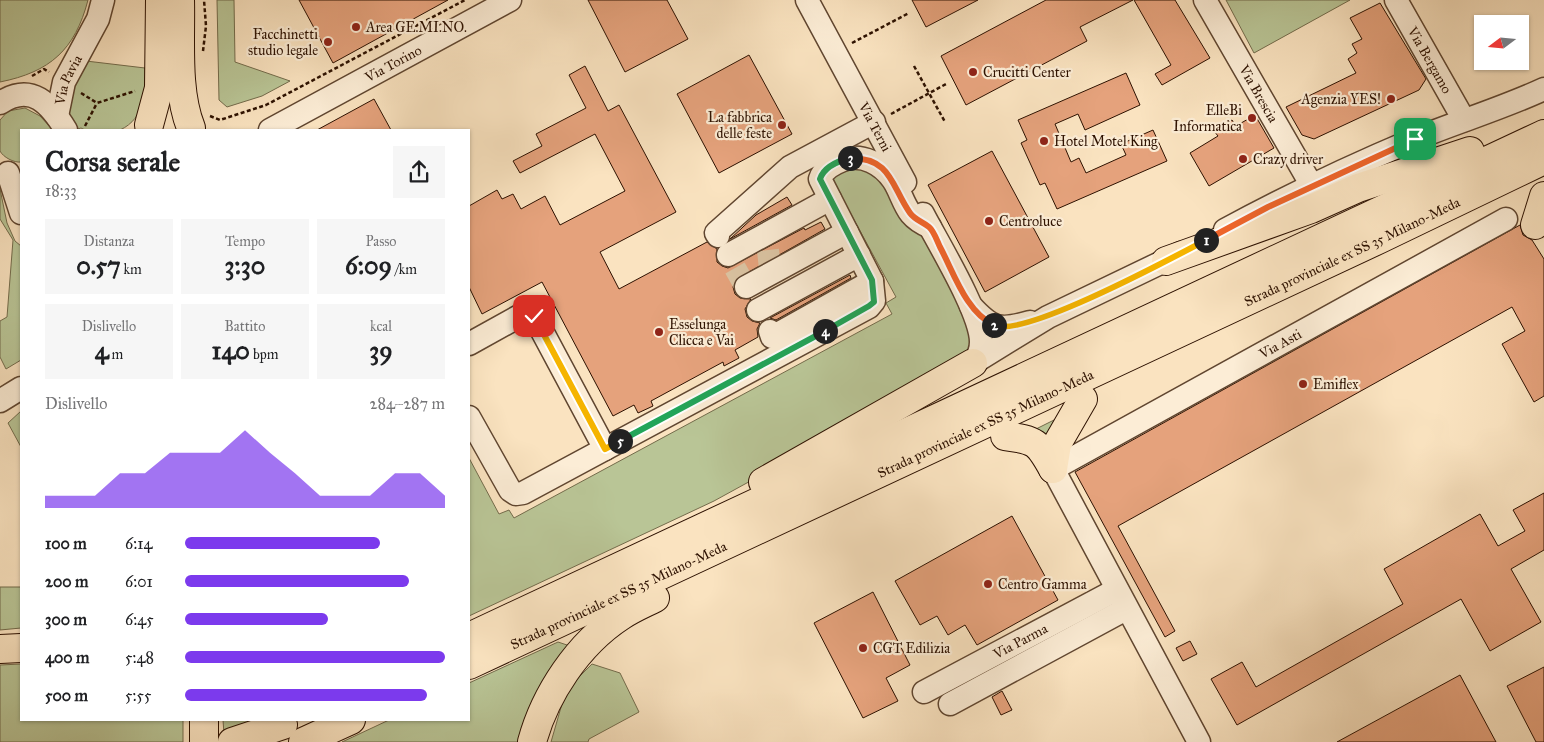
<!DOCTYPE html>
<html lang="it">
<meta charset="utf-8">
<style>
body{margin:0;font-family:"IM FELL Great Primer",serif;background:#f6f6f6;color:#202124;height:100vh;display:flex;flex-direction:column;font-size:19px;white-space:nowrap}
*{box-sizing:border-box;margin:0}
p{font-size:16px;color:#757577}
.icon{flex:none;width:28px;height:28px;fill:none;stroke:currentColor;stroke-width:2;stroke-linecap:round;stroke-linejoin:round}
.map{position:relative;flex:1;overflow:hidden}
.panel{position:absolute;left:20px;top:129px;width:450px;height:592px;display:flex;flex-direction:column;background:#fff;border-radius:0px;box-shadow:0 1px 4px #0004}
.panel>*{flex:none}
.needle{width:32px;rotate:254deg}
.controls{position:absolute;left:1474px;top:15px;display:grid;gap:10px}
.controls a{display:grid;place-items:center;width:55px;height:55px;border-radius:0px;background:#fff;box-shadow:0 1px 4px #0004;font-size:25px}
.pin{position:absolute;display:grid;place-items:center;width:42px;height:42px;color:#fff;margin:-21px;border-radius:10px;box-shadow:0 2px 8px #0006}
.km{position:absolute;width:25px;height:25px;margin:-12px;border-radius:50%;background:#222;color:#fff;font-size:14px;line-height:25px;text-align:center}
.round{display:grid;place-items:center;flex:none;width:52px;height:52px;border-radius:0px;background:#f6f6f6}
.head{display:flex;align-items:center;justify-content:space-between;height:85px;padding:0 25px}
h1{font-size:28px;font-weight:800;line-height:38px}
.figures{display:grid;grid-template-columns:repeat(3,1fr);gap:8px;height:85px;padding:5px 25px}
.figures div{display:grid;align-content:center;border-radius:0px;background:#f6f6f6;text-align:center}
.figures b{font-size:25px;font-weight:800}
.figures small{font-size:14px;font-weight:400}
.figures p{font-size:14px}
.chart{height:140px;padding:10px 25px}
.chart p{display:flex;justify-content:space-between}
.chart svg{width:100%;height:90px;margin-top:5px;fill:#7c3aed;opacity:.7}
ul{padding:0 25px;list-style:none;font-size:16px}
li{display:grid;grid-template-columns:80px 60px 1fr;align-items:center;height:38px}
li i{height:12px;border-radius:6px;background:#7c3aed}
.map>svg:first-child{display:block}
.green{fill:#b9c596;stroke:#736b4b}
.building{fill:#e5a27c;stroke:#2d1100}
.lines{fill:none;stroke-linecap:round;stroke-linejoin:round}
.minor-tunnel{stroke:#dbc4a3;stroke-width:22;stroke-dasharray:22 11;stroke-linecap:butt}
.minor-casing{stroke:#604630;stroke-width:25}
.major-casing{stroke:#2d1100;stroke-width:30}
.highway-casing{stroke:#2d1100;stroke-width:30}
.path{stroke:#2d1100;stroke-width:2.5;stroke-dasharray:4 2.5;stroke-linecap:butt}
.minor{stroke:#fcedd6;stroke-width:22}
.major{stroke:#fae3c0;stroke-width:28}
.highway{stroke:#fae3c0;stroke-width:28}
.split-1-casing{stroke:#fff;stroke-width:10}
.split-2-casing{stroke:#fff;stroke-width:10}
.split-3-casing{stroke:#fff;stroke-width:10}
.split-4-casing{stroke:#fff;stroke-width:10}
.split-5-casing{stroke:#fff;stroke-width:10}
.split-6-casing{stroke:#fff;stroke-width:10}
.split-1{stroke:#f0652b;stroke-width:6}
.split-2{stroke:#f5b400;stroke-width:6}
.split-3{stroke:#f0652b;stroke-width:6}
.split-4{stroke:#22a559;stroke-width:6}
.split-5{stroke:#22a559;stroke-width:6}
.split-6{stroke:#f5b400;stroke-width:6}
.poi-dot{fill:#8f2418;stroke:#fcedd6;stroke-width:2}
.labels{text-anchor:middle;stroke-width:4.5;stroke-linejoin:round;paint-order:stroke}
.poi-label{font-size:14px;fill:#2d1100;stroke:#fcedd6;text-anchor:start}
.street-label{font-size:14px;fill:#2d1100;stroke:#fcedd6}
</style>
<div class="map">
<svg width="1544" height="742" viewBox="0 0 1544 742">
<rect width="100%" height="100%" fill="#fae3c0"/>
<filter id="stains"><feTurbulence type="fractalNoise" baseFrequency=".004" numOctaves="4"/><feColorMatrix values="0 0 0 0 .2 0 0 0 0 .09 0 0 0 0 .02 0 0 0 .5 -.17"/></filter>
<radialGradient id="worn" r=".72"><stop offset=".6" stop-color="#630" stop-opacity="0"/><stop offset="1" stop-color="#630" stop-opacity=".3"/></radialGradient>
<!-- green -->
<g class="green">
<path d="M0,0H88C75,50 50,72 0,82Z"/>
<path d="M217,0H234L235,62L290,81L262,96L227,107L219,100Z"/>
<path d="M1226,0H1350L1254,53Z"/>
<path d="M86,61L145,68C145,91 146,118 120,130C111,133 94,130 85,130L81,128L74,130C62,95 70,92 86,61Z"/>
<path d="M25,108L40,116L53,130H21V162C14,163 3,157 0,151V120L8,111Z"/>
<path d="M869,164L928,240L973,333L971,353L796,456L714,501L469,616V458L499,514L509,510L514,518L892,314L886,303L896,297L828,172Z"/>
<path d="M0,189L7,223L15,241L21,246V360L6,369L0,357V321L7,317L13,240L0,219Z"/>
<path d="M21,411V447L8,423Z"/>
<path d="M1056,419L1049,445L1030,432Z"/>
<path d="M0,587H21V628L0,630Z"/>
<path d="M558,642L570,646L525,742H342L389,720H469V683Z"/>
<path d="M21,664V720H183V742H0V665Z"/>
<path d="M592,664L620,673L639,712L589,739L588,742H551L566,690Z"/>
<path d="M223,720H252L224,734Z"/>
</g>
<!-- building -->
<g class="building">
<path d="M299,0H448L333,63Z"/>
<path d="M588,0H667L688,39L625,72Z"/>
<path d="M912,0H978L926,27Z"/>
<path d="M1046,0H1133L1080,27L1087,41L966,105L941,56Z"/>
<path d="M1134,0H1175L1210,58L1162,85L1155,74L1171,65Z"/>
<path d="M1380,3L1426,79L1419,90L1314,139L1302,135L1286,107L1356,73L1348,59L1357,53L1352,44L1362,39L1350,18Z"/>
<path d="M749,55L792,134L719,173L677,94Z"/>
<path d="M585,66L608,111L619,105L676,212L600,252L619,289L707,242L717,249V262L722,266L728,268L804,228L805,230L821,222L825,229L735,280L733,287L735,294L740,298L751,299L745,309L747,317L752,321L760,323L757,329L758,337L735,350L739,358L724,366L723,362L651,401L653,406L638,413L634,405L613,416L542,282L482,314L469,287V206L497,190L502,199L513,194L521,209L545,196L560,225L625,191L595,134L520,173L513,161L542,146L536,134L586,108L569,75Z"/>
<path d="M1126,73L1140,105L1085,130L1078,114L1055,124L1071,162L1079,158L1086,173L1126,155L1121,144L1153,130L1167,161L1057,209L1045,183L1040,185L1021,143L1027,140L1018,120Z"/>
<path d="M374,99L391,130H317Z"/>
<path d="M1255,115L1274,148L1209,186L1190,153L1218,136L1214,131L1232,120L1236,126Z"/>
<path d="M992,151L1049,257L985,292L928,185Z"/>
<path d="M787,197L792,205L730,239L756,215Z"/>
<path d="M1520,225L1523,235L1532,240L1544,259V396L1534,402L1502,344L1525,331L1512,307L1118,526L1175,631L1165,637L1075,472Z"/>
<path d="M850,275L851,278L776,320L770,318Z"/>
<path d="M1544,493V550L1511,569L1541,622L1490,651L1461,599L1237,725L1211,679L1242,662L1256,687L1403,604L1384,569L1480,514L1498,546L1525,531L1513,510Z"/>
<path d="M1012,516L1058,600L977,645L965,625L948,635L937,616L920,625L895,581Z"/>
<path d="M873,592L910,665L886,678L898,701L863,718L814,623Z"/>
<path d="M1190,641L1197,654L1183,661L1176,648Z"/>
<path d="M1544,667V742H1536L1507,686Z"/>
<path d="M1460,675L1496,742H1337Z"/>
<path d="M1002,691L1012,710L1001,715L992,697Z"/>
</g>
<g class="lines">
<!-- minor-tunnel -->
<g class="minor-tunnel">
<path d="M768,250L770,269"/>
<path d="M735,268L744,284"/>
</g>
<!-- minor casing -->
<g class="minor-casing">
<g id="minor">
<path id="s1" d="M807,0L905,182"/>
<path id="s2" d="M1205,0L1312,186"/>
<path id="s3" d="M1396,0L1464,120"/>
<path d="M0,103C32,82 50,104 66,130"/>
<path id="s4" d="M57,116L64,82L98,19L103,0"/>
<path id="s5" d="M270,130L510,0"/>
<path d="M8,173L21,213"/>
<path d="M923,214C938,243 981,313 981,342C981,351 978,356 973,363"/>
<path d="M1225,230C1286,197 1349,167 1413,140C1456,122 1501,109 1544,89"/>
<path d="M718,236L716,233L790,167L874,122"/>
<path d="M728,255L830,199"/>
<path d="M746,287L847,232"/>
<path d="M971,306C992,329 1000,331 1030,322"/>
<path d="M758,310L859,255"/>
<path d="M770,331L772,337L872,281"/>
<path d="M469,344L523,314L530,313L534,316L605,449"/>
<path d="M973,363L1048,317L1181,253"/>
<path d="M0,401L21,388"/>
<path d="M469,417L510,490L516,494L523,493L869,307L874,301L872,281L820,179C823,169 833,164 843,160C862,153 882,164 893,180C900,190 903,204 911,214C916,220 923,224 930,227"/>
<path id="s6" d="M924,692L1116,590"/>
<path d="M950,704L1126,609"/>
<path id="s7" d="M1199,742L1053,469L1506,219"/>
</g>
</g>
<!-- major casing -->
<g class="major-casing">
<g id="major">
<path d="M180,0C181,40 176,91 191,128"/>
<path d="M149,125L159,88L160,0"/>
<path d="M204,720V742"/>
</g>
</g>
<!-- highway casing -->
<g class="highway-casing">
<g id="highway">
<path d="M1535,225L1544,196"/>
<path d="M1166,261L1311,209L1358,188L1470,151"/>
<path d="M1005,436C1036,440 1038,442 1053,469"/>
<path d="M1053,469L1057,444L1083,399"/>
<path d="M763,482L973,363"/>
<path d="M469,637L1544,134"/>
<path d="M0,649L21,648"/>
<path id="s8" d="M469,665L1380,239L1544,160"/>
<path d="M232,742L283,725"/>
<path d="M303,742L351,720"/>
<path d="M532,742C545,694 578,644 621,616C631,609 643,604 655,598"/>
</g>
</g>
<!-- path -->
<g class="path">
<path d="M852,43L909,13"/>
<path d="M203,51L206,26L204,0"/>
<path d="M914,66L945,122"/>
<path d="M32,76L44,69L49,72"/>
<path d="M81,93L97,103L135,91"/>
<path d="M891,114L946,84"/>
<path d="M210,116L220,120L266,105L465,0"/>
<path d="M85,126L97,103"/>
</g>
<!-- minor -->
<use href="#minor" class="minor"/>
<!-- major -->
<use href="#major" class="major"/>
<!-- highway -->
<use href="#highway" class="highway"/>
</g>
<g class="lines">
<!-- split-1 casing -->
<g class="split-1-casing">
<path id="split-1" d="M1206,240L1268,207L1415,139"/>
</g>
<!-- split-2 casing -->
<g class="split-2-casing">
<path id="split-2" d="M994,325C1022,339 1174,257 1206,240"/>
</g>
<!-- split-3 casing -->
<g class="split-3-casing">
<path id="split-3" d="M850,158C892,158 891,186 910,213C915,220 923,222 929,227C934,231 937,241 940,247C954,273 966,312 994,325"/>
</g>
<!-- split-4 casing -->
<g class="split-4-casing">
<path id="split-4" d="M825,331L869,306L874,302L872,280L820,179C824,167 838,161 850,158"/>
</g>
<!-- split-5 casing -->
<g class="split-5-casing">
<path id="split-5" d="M620,441L825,331"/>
</g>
<!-- split-6 casing -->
<g class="split-6-casing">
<path id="split-6" d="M534,316L605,449L620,441"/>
</g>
<!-- split-1 -->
<use href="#split-1" class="split-1"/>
<!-- split-2 -->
<use href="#split-2" class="split-2"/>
<!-- split-3 -->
<use href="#split-3" class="split-3"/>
<!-- split-4 -->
<use href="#split-4" class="split-4"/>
<!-- split-5 -->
<use href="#split-5" class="split-5"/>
<!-- split-6 -->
<use href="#split-6" class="split-6"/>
</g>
<!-- markers -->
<g class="poi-dot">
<circle cx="356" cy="27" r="5"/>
<circle cx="328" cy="42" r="5"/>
<circle cx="973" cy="72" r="5"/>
<circle cx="1391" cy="99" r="5"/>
<circle cx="1252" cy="118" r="5"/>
<circle cx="782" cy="125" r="5"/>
<circle cx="1044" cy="141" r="5"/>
<circle cx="1243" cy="159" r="5"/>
<circle cx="989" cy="221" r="5"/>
<circle cx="659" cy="332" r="5"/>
<circle cx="1303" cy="384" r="5"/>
<circle cx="988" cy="584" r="5"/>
<circle cx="863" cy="648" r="5"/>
</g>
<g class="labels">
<!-- poi labels -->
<g class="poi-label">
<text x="366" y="32">Area GE.MI.NO.</text>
<text x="318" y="39" text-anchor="end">Facchinetti<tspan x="318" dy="16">studio legale</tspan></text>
<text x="983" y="77">Crucitti Center</text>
<text x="1381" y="104" text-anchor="end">Agenzia YES!</text>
<text x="1242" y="115" text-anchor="end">ElleBi<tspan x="1242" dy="16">Informatica</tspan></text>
<text x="772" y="122" text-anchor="end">La fabbrica<tspan x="772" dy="16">delle feste</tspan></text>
<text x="1054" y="146">Hotel Motel King</text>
<text x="1253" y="164">Crazy driver</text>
<text x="999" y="226">Centroluce</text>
<text x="669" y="329">Esselunga<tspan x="669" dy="16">Clicca e Vai</tspan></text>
<text x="1313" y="389">Emiflex</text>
<text x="998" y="589">Centro Gamma</text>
<text x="873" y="653">CGT Edilizia</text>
</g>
<!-- street labels -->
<g class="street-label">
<text dy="5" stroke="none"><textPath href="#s3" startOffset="69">Via Bergamo</textPath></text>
<text dy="5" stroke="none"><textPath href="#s5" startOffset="140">Via Torino</textPath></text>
<text dy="5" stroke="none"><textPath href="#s4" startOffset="38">Via Pavia</textPath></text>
<text dy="5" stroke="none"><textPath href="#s2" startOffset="108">Via Brescia</textPath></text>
<text dy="5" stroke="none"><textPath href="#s1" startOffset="144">Via Terni</textPath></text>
<text dy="5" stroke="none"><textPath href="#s8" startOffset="975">Strada provinciale ex SS 35 Milano-Meda</textPath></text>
<text dy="5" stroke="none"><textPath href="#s7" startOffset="569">Via Asti</textPath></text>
<text dy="5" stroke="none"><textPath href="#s8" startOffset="570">Strada provinciale ex SS 35 Milano-Meda</textPath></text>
<text dy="5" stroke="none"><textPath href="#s8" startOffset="165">Strada provinciale ex SS 35 Milano-Meda</textPath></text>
<text dy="5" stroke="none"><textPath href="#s6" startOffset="109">Via Parma</textPath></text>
</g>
</g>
<rect width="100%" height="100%" filter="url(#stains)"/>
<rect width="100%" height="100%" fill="url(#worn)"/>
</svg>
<div class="controls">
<a><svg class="needle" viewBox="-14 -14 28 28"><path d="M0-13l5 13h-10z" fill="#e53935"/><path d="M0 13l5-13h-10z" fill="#757577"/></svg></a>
</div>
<div class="pin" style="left:1415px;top:139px;background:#1e9e55"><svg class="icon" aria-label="arrive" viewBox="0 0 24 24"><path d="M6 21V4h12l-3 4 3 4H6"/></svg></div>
<div class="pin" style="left:534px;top:316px;background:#d93025"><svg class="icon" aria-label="check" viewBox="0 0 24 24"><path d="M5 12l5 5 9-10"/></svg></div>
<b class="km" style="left:1206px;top:240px">1</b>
<b class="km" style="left:994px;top:325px">2</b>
<b class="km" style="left:850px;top:158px">3</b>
<b class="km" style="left:825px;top:331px">4</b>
<b class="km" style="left:620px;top:441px">5</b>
<section class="panel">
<div class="head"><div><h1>Corsa serale</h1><p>18:33</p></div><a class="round"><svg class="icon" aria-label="share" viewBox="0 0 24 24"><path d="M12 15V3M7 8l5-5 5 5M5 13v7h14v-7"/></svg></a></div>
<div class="figures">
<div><p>Distanza</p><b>0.57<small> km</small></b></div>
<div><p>Tempo</p><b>3:30</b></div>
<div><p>Passo</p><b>6:09<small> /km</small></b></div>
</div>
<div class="figures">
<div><p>Dislivello</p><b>4<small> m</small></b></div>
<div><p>Battito</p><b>140<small> bpm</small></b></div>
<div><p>kcal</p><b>39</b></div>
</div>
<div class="chart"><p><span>Dislivello</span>284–287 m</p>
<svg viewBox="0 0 160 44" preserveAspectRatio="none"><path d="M0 44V38L10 38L20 38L30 27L40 27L50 17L60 17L70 17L80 6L90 17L100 27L110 38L120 38L130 38L140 27L150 27L160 38V44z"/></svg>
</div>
<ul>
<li><b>100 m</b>6:14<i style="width:75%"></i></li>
<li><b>200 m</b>6:01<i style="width:86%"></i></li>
<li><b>300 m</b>6:45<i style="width:55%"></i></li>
<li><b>400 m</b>5:48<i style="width:100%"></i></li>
<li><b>500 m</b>5:55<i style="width:93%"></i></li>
</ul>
</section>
</div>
